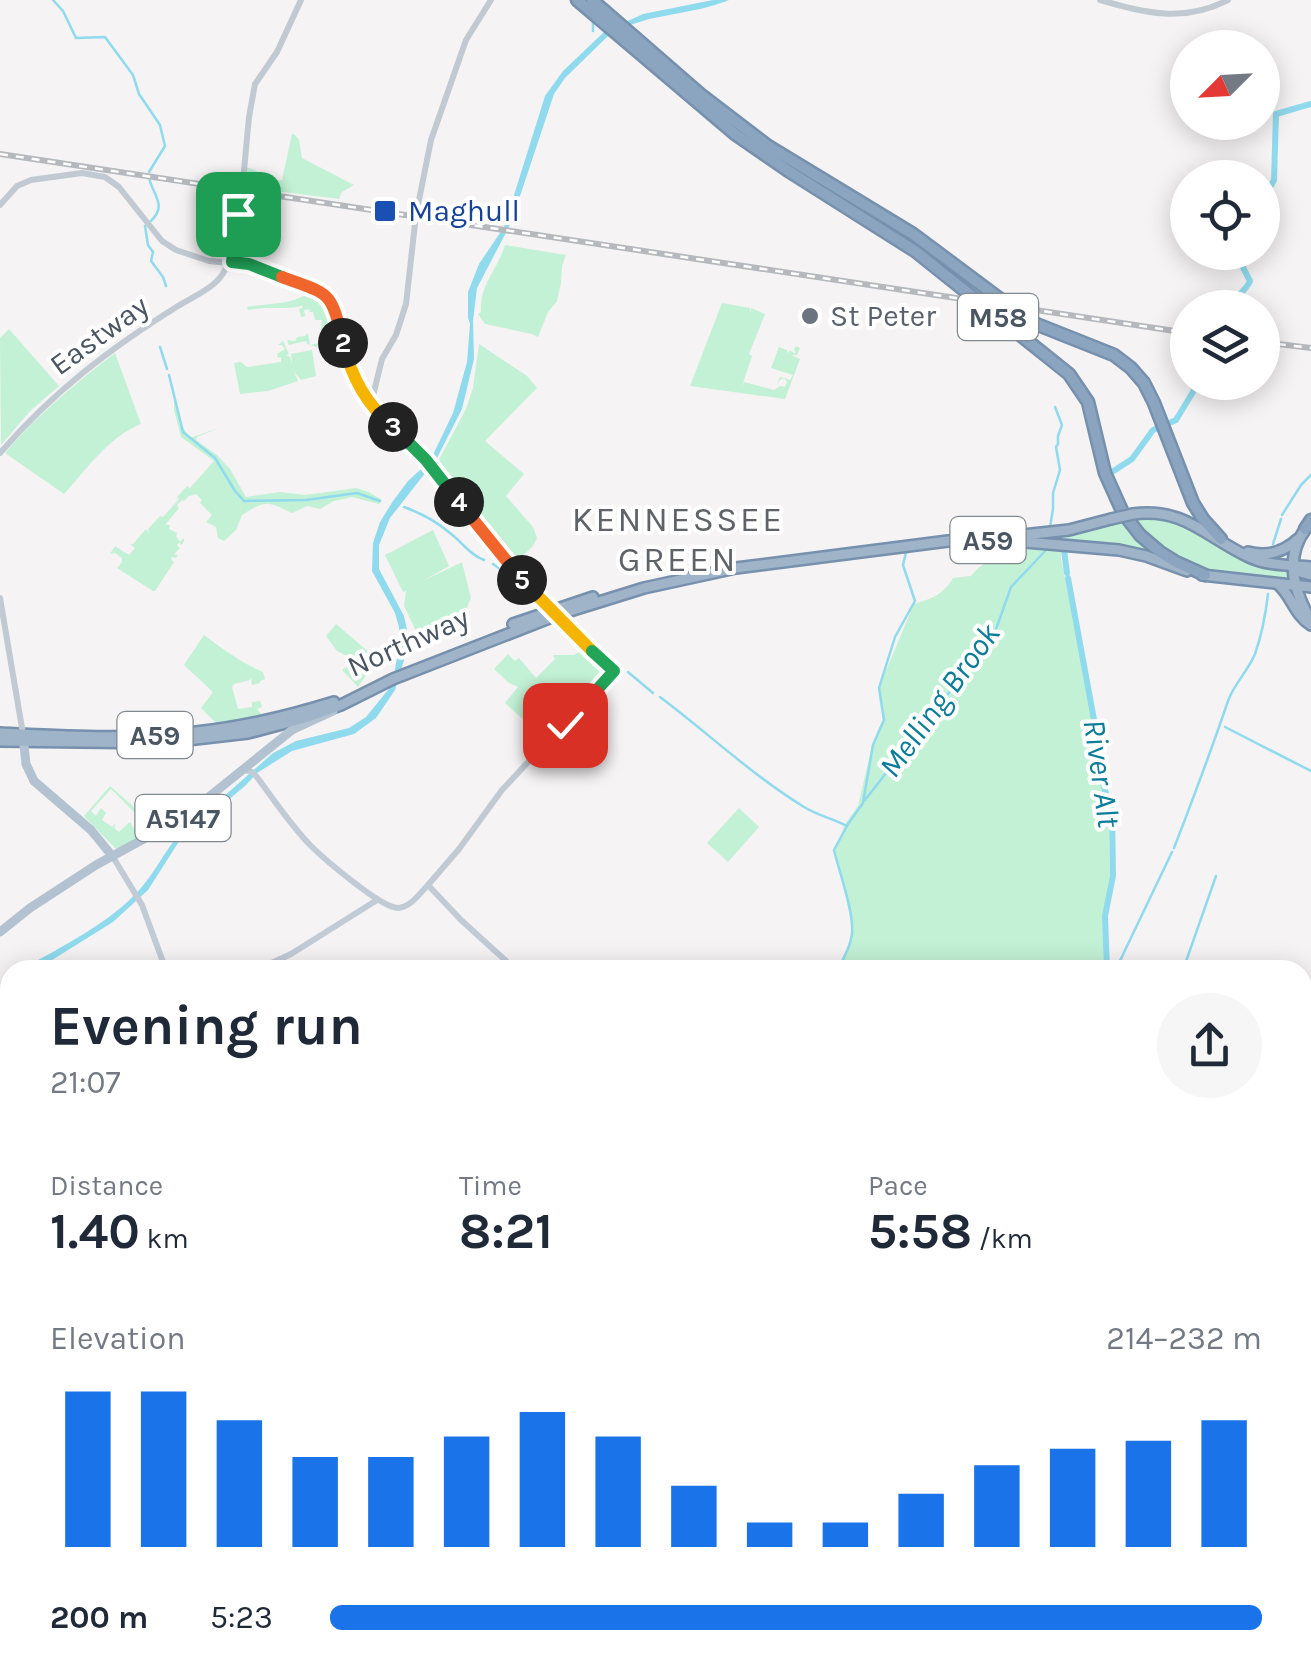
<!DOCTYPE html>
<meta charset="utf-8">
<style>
body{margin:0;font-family:Karla,sans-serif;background:#f6f6f7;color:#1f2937;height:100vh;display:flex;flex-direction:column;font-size:38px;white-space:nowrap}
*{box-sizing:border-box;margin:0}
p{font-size:32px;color:#747a83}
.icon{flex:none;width:55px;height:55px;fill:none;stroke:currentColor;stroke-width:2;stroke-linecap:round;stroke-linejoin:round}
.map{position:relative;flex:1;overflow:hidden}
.side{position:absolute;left:0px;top:960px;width:1312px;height:715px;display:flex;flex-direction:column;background:#fff;border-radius:30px 30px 0 0;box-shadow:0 5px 25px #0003}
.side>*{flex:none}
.needle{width:65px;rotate:246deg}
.controls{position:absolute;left:1170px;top:30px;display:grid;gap:20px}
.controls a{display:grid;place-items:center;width:110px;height:110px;border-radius:50%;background:#fff;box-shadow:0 5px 25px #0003;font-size:50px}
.pin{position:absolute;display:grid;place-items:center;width:85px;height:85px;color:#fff;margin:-42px;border-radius:20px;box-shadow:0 5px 15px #0006}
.km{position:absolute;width:50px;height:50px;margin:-25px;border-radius:50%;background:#222;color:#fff;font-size:28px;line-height:50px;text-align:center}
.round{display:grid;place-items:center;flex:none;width:105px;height:105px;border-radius:52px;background:#f6f6f7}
.headline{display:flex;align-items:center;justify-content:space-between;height:170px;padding:0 50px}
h1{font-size:55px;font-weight:700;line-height:75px}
.metrics{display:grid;grid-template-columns:repeat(3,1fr);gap:15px;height:170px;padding:10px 50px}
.metrics div{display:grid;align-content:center}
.metrics b{font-size:50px;font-weight:700}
.metrics small{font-size:28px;font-weight:400}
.metrics p{font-size:28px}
.chart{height:280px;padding:20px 50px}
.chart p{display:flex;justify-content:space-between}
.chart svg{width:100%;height:180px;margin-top:10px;stroke:#1a73e8;stroke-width:6}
ul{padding:0 50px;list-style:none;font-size:32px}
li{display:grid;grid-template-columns:160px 120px 1fr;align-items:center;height:75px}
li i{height:25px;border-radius:12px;background:#1a73e8}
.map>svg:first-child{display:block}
.green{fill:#c3f1d5}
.water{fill:#90daee}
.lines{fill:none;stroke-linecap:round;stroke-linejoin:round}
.stream{stroke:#90daee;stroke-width:2.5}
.river{stroke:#90daee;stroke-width:6}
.trunk-casing{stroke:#7690ad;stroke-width:14}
.motorway-casing{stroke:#7690ad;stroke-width:15}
.tertiary{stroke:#c1cad2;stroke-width:6}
.secondary{stroke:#c1cbd6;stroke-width:6}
.primary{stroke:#b3c2d1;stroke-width:9}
.trunk{stroke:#9fb4c9;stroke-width:9}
.motorway{stroke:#8ba5c1;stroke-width:10}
.rail-casing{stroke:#b5b8bd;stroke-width:6}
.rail{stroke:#fff;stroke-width:2.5;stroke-dasharray:8;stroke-linecap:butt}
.trunk-bridge-casing{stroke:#7690ad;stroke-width:14;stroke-linecap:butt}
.tertiary-bridge{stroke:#c1cad2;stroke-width:6}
.trunk-bridge{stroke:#9fb4c9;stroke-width:9}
.split-1-casing{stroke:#fff;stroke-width:20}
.split-2-casing{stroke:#fff;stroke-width:20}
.split-3-casing{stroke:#fff;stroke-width:20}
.split-4-casing{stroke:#fff;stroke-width:20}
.split-5-casing{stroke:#fff;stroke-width:20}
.split-6-casing{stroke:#fff;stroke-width:20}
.split-7-casing{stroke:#fff;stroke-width:20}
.split-1{stroke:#22a559;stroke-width:12}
.split-2{stroke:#f0652b;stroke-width:12}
.split-3{stroke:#f5b400;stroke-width:12}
.split-4{stroke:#22a559;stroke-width:12}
.split-5{stroke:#f0652b;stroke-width:12}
.split-6{stroke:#f5b400;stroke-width:12}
.split-7{stroke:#22a559;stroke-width:12}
.transit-dot{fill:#1a4fb4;stroke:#fff;stroke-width:4}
.worship-dot{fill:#6b7280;stroke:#fff;stroke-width:4}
.labels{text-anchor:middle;stroke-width:8;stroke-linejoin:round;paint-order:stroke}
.shield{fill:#fff;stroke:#808990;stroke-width:2.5}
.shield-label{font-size:28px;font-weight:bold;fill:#4a5661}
.transit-label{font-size:30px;fill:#164399;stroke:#fff;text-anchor:start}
.worship-label{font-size:30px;fill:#5b616d;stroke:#fff;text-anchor:start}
.street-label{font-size:30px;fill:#4a5661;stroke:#fff}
.water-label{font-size:32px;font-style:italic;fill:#0c7c9b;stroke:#fff}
.quarter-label{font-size:35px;letter-spacing:2.5px;fill:#5f6368;stroke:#fff}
</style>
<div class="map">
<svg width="1311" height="1675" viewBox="0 0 1311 1675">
<rect width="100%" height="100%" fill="#f5f3f3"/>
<!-- green -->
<g class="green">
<path d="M292,134L295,135L299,140L302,158L354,185L342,192L339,199L275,191L268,186L242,185L244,167C258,168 267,183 282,180Z"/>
<path d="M505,245L566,255L562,266L561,283L557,301L548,312L538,337L532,334L485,324L478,314L481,312C479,285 498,269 505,245Z"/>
<path d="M311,290C331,300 335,319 340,340L339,343L316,347L307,344L306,341L289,345L287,340L295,341L297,337L305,336L308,333L310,345L320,343L322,320H315L313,312H310L309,309L304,310L305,316L301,317L299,309L303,308L302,306C285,310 267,306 248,310L247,307C269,303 297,305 311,290Z"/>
<path d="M722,303L750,308L751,313V308L765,314L749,354L752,356L741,389L744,382L774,390L780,386L785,387L787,382L785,379H781L777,384L780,377L790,380L793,375L771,368L779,347L787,350L789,354V350L796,354L794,349L796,346L800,348L797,355H791L800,359L785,399L690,386Z"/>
<path d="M9,329L59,386L30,411L1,445L0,338Z"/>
<path d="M283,341L289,354L286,355L290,357L292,364L291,354L312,350L316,376L301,380L294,372L298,381L268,391L240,394L234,363L241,362L247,367L281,362V357L278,358L277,354L285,349L282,345H278Z"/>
<path d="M479,344L527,376L537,388L485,441L524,474L506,496L533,527L537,538L533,546L516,562H511L434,469L466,409L473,388Z"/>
<path d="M115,353L141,424C107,438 87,469 64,494L5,453C38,414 75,384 115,353Z"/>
<path d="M174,394L182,426L190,438L219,428L197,437L196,440L217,455L230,469L246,497L280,492L305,495L356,488L369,492L382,500L379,504L375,503L352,497L334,501L320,509L307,506L292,513C268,502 267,499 242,515L236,530L224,541L218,538L216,527L206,522L212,515L200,503L202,500L196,494L189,496L184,501L182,500L177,505L179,508L165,525H170L169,529L177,533L176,536L180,542L184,538V541L182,545L179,543L177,545L180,548L174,554L178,555L176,558L172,557L171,559L174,562L155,591H153L117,568L122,562V558L115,553L110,554L115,546L129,555L135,548L130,544H133L146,529L149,533L148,529L160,516L163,517L179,499L177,497L187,486L190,488L214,461L181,437L174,410Z"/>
<path d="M1157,516L1179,522L1238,556L1288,568L1290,582L1204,570L1162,551L1130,519Z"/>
<path d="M1124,520L1163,558L1043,539L1044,536Z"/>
<path d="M433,530L449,566L423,581L462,562L471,598L459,625L461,632L433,642L421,641L404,606L406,591L403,592L385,555Z"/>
<path d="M1017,543L1061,548V559L1082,659L1099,759L1100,784L1109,805L1110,883L1103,914L1104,970H840L852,940L853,930L835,849L846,823L858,806L873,742L883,719L879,687L914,604C932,599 944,594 953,578L971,576L978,568Z"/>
<path d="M336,624L371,654L369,671L358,687L342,670L348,666L346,661L349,657L337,651L326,636Z"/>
<path d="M204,635C224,650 242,663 263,672L265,679L260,681V683L252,685L251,677L250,680L234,684L232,687L238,709L252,707V702L260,701L262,707L257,709L263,716L218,725L201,708L213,692L184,665Z"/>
<path d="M586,648L606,670L603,671L562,717L564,719L545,740L539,735L541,732H537L505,703L518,687L509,683L494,669L508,654L515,661L519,658L536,678L555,659L553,655H574Z"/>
<path d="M110,786L135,808L139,809L156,799L160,804L135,813L111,789L91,811L96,816L101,808L106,813L102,820L112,827L116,823L114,828L119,832L130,822L140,839L116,849L84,816Z"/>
<path d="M739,808L759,827L728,862L707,843Z"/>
<path d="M517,1665H885L882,1675H506Z"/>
</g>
<!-- water -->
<path class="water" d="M713,0H729C719,4 711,6 700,9L649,19L630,25L607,37L565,78L554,94L511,223L477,288L473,321L474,359L462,409L437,458L390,518L379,545V569L404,616L407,630L405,657L395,690L376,718L354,734L292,751L257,773L246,785L178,843L148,890L113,922L36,970H21C62,946 109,924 141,888C153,874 162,857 173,842L176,841L181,834L273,753L296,741L349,728L366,717L392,685L400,642L399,627L395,613L372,571L373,543L380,522L393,501L408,481L430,461L453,413L467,362L470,324L468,318V292L479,264L504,227L545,96L563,71L604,32L643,14Z"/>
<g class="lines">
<!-- stream -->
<g class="stream">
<path d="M53,0L63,11L76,38L105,37L133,75L139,94L160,125L165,146L149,172"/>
<path d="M593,31V19"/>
<path d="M149,178C154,197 167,205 151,221"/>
<path d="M145,226L148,245L153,252L151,261L163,277L166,286"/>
<path d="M160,347L167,369"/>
<path d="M169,375L183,432L215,458L235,491L244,501L306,500L357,493L380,501"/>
<path d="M404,507C421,513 436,521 450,533C462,542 470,555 484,560"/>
<path d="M1282,515L1301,485L1311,475"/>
<path d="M1050,527L1053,509V493L1060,470L1056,447L1058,444V436L1062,425L1055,407"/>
<path d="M1273,544L1281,519"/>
<path d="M493,564L503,571"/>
<path d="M510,576L513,578"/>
<path d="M576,628L589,638L595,648"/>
<path d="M628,672L653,693"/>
<path d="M660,697C708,733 752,775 804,807C817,815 833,819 847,826"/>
<path d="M1225,727L1311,771"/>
<path d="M865,800L994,635L1011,587L1047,549"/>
<path d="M1174,848C1193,799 1211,751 1228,701C1234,684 1248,671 1255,654C1261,637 1266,611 1268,594"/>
<path d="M1117,967L1172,852"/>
<path d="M839,970C842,959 849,950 851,939C857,919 839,872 834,850L848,824L863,803L873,745L884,720L879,688L895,637L915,601L903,565L906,552"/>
<path d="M1183,970L1216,876"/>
<path d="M1302,1134H1311"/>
<path d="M0,1555L10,1553"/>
<path d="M444,1665L448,1675"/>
<path d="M814,1665L869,1673"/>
<path d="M1101,1666L1172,1675"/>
<path d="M249,1675L256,1665"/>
<path d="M396,1675L399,1665"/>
<path d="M741,1675L747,1665"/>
<path d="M815,1675L816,1668"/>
<path d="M883,1675L887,1665"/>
<path d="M1224,1675L1225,1665"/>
</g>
<!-- river -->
<g class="river">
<path d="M1262,202L1274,180L1276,114L1311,104"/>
<path d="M1228,308C1235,297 1245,292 1250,281L1235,252"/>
<path d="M1112,472L1132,459L1153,430L1176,420L1199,382"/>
<path d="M1064,550L1067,573"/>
<path d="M1068,578L1101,758L1103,784L1112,812L1113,876L1105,916L1107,970"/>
<path d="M498,1675L509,1665"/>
</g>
<!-- trunk casing -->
<g class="trunk-casing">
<g id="trunk">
<path d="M1133,514C1185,507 1207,538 1249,557C1268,566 1291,565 1311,567"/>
<path d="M1309,525C1283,554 1293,590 1311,621"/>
<path d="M1023,535L1069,530L1111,519"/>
<path d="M1248,552C1266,557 1284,552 1298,539"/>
<path d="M1294,567L1300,572L1311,575"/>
<path d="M1202,575L1311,587"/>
<path d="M1279,585C1292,597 1295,615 1311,625"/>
<path d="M513,624L593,597"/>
<path d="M0,733C65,736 131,740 196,732C243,727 289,716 334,702"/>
<path d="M0,741L161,743L248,733L305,718L341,705L393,679L557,615L644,588L736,568L948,541L991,539L1119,550L1146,556L1187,571"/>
</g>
</g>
<!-- motorway casing -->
<g class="motorway-casing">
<g id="motorway">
<path d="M577,0L735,134L790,172L915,251L1069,374L1088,402L1105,473L1123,513L1140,535L1160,552L1176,562L1205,575"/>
<path d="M592,0L700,94L768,146L913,234L1031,322L1114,355L1131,368L1144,383L1154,403L1193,503L1203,519L1221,539"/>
<path d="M1305,529L1311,520"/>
</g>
</g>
<!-- tertiary -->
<g class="tertiary">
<path d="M1100,0C1146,13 1183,23 1228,0"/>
<path d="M243,181L249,117L255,84L277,52L301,0"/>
<path d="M0,205L17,186L31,180L82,173L105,177L119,187L162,241L176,250L209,261L249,265L319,289L335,310L348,358L366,400L376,412L406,437L415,450L426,460L522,580L613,671L502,790L459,849L428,885"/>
<path d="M232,262L240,198"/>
<path d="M371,404L382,359L396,335L406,304L416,215L431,140L466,40L491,0"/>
<path d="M0,453C53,392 109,349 178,306C197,294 222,286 228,262"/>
<path d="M0,598L23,734"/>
<path d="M1089,1675V1665"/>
</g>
<!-- secondary -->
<g class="secondary">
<path d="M245,770L252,772L257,777C274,800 290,824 310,845C323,858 381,908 398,908C411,907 420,893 428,885L461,920L516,970"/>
<path d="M113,857L142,905L166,970"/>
<path d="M256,970L291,954L377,900"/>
<path d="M1302,1447L1311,1451"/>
</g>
<!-- primary -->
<g class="primary">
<path d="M23,736L26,764L34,781L91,830L113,857"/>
<path d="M0,932L30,908L96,865L184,817L292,730L333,711"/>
</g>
<!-- trunk -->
<use href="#trunk" class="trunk"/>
<!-- motorway -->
<use href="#motorway" class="motorway"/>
<!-- rail casing -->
<g class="rail-casing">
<g id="rail">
<path d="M0,154L1188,333"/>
<path d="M1262,342L1311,348"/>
</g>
</g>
<!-- rail -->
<use href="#rail" class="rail"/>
<!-- trunk-bridge casing -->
<g class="trunk-bridge-casing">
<path id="trunk-bridge" d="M1111,519L1133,514"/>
</g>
<!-- tertiary-bridge -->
<path class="tertiary-bridge" d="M240,198L243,181"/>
<!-- trunk-bridge -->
<use href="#trunk-bridge" class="trunk-bridge"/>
</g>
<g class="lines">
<!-- split-1 casing -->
<g class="split-1-casing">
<path id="split-1" d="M238,214L232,262L249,264L282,277"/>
</g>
<!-- split-2 casing -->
<g class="split-2-casing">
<path id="split-2" d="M282,277C331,295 331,290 343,343"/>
</g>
<!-- split-3 casing -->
<g class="split-3-casing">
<path id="split-3" d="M343,343C352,378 366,404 393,427"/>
</g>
<!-- split-4 casing -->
<g class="split-4-casing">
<path id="split-4" d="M393,427L426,460L459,502"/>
</g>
<!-- split-5 casing -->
<g class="split-5-casing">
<path id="split-5" d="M459,502L522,580"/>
</g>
<!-- split-6 casing -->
<g class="split-6-casing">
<path id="split-6" d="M522,580L592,651"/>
</g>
<!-- split-7 casing -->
<g class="split-7-casing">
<path id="split-7" d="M565,725L614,671L592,651"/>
</g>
<!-- split-1 -->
<use href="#split-1" class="split-1"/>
<!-- split-2 -->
<use href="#split-2" class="split-2"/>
<!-- split-3 -->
<use href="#split-3" class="split-3"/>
<!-- split-4 -->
<use href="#split-4" class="split-4"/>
<!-- split-5 -->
<use href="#split-5" class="split-5"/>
<!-- split-6 -->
<use href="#split-6" class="split-6"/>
<!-- split-7 -->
<use href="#split-7" class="split-7"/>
</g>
<!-- markers -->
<rect class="transit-dot" x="373" y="199" width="24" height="24" rx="5"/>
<circle class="worship-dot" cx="810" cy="316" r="10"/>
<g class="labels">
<!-- shield labels -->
<g class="shield">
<rect x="958" y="294" width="80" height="46" rx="8"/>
<rect x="950.5" y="517" width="75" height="46" rx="8"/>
<rect x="117.5" y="712" width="75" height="46" rx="8"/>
<rect x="135.5" y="795" width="95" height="46" rx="8"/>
</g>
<g class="shield-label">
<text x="998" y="327">M58</text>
<text x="988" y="550">A59</text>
<text x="155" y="745">A59</text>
<text x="183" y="828">A5147</text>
</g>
<!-- transit labels -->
<g class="transit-label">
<text x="408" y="221">Maghull</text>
</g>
<!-- worship labels -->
<g class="worship-label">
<text x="830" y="326">St Peter</text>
</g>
<!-- street labels -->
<g class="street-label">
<text transform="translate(99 335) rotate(-36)" y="10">Eastway</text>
<text transform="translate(408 642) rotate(-24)" y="10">Northway</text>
</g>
<!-- water labels -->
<g class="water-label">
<text transform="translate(939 700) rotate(-54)" y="11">Melling Brook</text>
<text transform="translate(1102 773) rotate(82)" y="11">River Alt</text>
</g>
<!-- quarter labels -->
<g class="quarter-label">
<text x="678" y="531">KENNESSEE<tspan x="678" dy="40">GREEN</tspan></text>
</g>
</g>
</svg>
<div class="controls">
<a><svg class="needle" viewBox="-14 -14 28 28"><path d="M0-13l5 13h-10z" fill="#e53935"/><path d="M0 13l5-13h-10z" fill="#747a83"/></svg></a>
<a><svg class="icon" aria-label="locate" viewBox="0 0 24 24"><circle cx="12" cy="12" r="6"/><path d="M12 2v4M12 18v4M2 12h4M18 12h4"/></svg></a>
<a><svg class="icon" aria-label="layers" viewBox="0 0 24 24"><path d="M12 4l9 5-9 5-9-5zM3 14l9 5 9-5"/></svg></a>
</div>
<div class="pin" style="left:238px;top:214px;background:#1e9e55"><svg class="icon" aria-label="arrive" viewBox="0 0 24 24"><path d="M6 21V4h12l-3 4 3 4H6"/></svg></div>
<div class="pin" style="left:565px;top:725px;background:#d93025"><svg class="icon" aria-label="check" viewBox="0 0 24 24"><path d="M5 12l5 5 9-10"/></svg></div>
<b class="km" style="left:343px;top:343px">2</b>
<b class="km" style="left:393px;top:427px">3</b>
<b class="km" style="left:459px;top:502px">4</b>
<b class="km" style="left:522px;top:580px">5</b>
<section class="side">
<div class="headline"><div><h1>Evening run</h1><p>21:07</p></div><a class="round"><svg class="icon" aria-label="share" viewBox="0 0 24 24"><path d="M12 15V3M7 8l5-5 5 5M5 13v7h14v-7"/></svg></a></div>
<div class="metrics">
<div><p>Distance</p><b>1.40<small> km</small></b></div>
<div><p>Time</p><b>8:21</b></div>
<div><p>Pace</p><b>5:58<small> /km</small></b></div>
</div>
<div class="chart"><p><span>Elevation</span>214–232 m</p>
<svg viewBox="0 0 160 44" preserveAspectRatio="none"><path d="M5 44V6M15 44V6M25 44V13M35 44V22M45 44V22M55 44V17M65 44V11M75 44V17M85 44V29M95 44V38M105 44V38M115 44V31M125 44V24M135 44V20M145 44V18M155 44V13"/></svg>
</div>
<ul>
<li><b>200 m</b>5:23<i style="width:100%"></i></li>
</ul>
</section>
</div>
